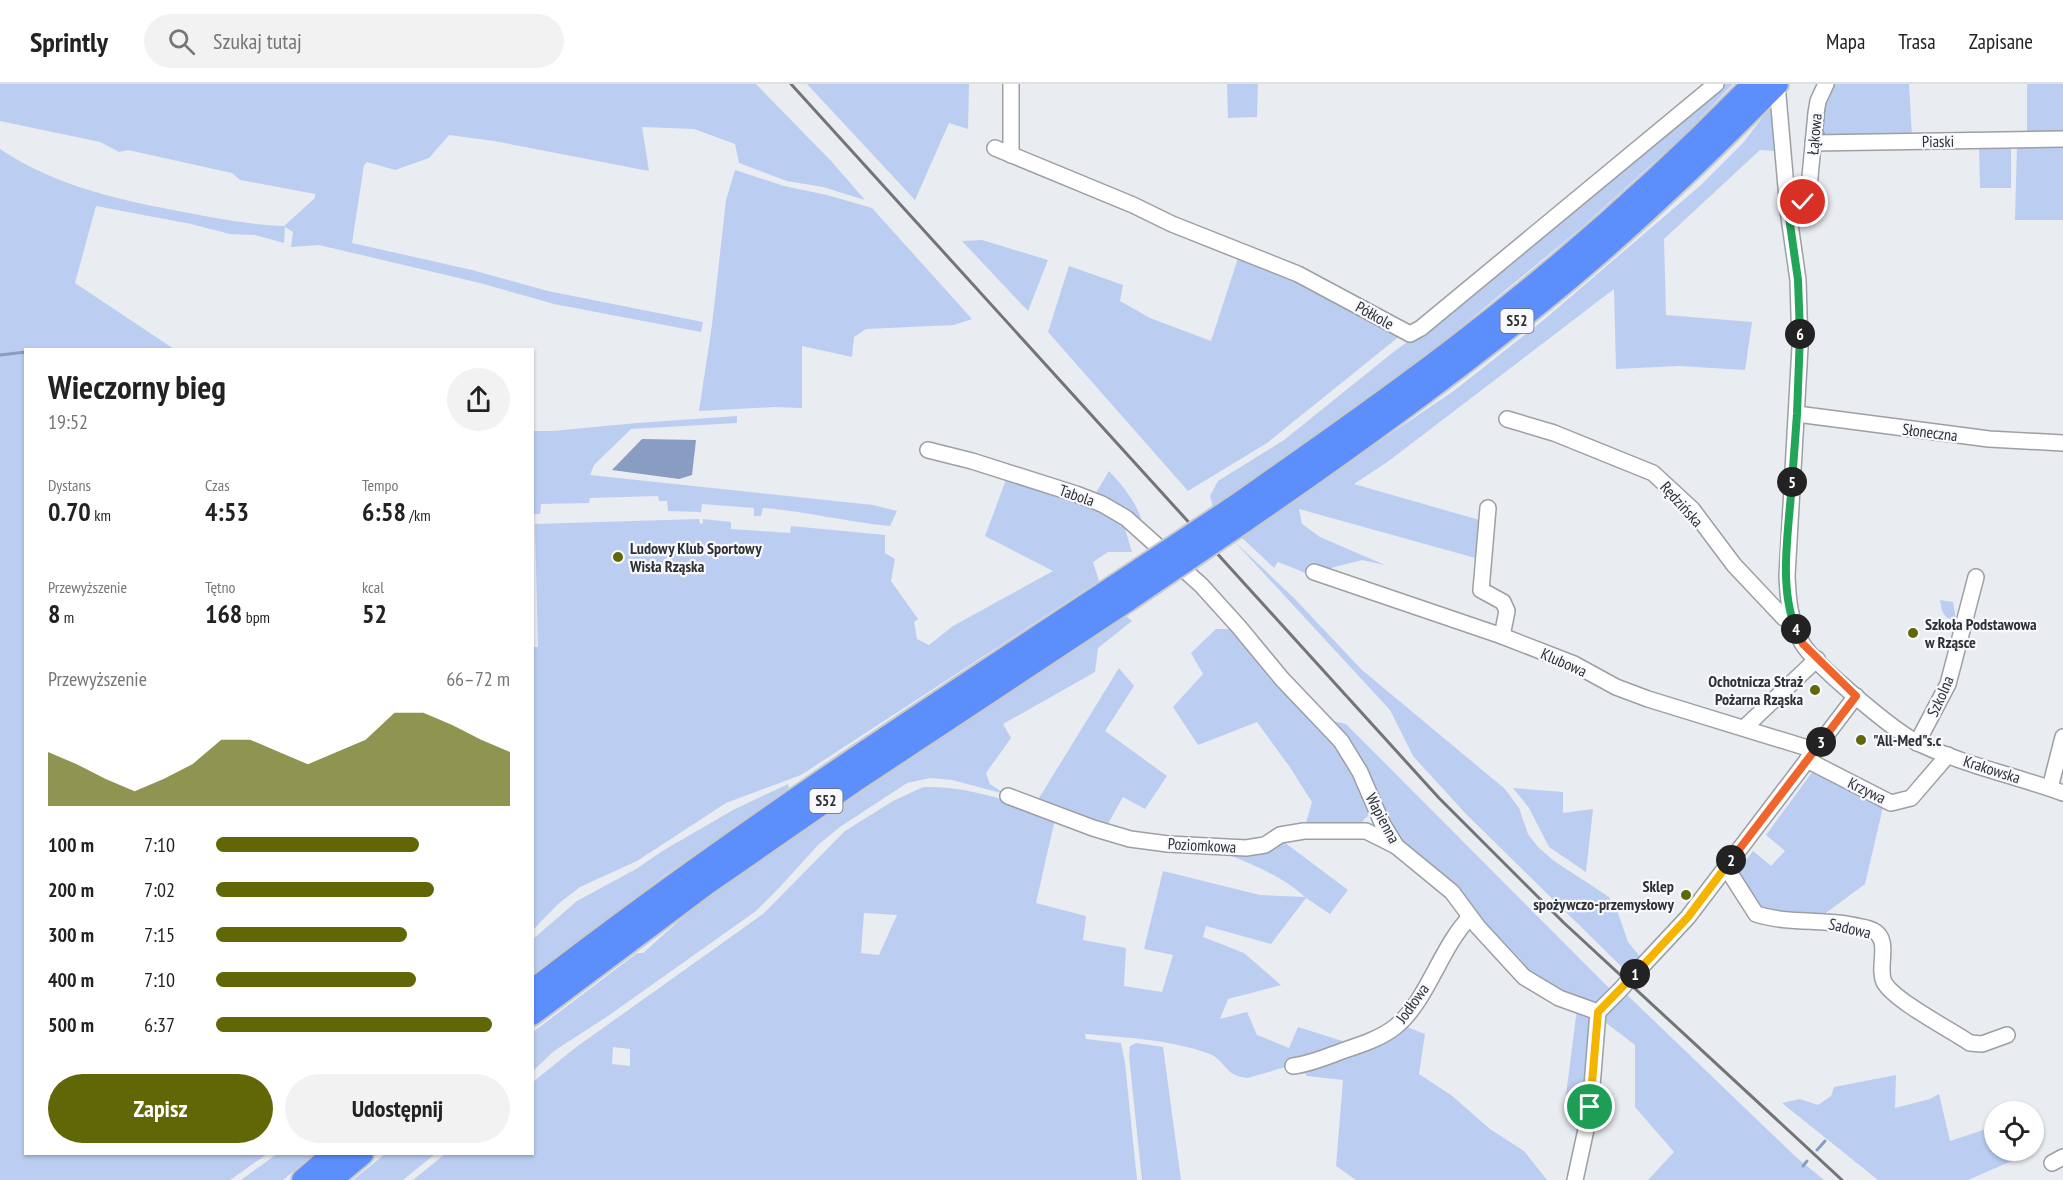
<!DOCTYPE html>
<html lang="pl">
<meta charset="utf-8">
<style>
body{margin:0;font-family:"PT Sans Narrow",sans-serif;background:#f2f2f2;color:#222;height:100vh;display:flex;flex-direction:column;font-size:22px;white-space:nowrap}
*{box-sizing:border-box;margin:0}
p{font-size:20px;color:#767676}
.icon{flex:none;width:33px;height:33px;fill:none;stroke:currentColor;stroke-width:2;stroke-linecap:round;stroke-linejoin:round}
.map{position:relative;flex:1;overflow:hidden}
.sheet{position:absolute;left:24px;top:264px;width:510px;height:807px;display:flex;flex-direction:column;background:#fff;border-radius:0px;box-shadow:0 2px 4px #0004}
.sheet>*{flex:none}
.tools{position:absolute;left:1984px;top:1017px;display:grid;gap:12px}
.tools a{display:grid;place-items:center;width:60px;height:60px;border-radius:50%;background:#fff;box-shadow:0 2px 4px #0004;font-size:30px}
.pin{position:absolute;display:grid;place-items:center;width:51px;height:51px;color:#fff;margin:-26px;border:3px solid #fff;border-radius:50%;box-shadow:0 2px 6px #0007}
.km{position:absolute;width:30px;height:30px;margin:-15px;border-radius:50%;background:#222;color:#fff;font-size:16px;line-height:30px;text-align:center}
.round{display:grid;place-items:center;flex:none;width:63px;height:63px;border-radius:32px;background:#f2f2f2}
.head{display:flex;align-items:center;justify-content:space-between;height:102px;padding:0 24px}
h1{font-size:33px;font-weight:700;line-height:45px}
.figures{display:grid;grid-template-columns:repeat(3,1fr);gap:9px;height:102px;padding:6px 24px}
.figures div{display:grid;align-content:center}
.figures b{font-size:26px;font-weight:700}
.figures small{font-size:16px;font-weight:400}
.figures p{font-size:16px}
.chart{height:168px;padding:12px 24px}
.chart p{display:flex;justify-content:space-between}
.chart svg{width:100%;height:108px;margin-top:6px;fill:#616707;opacity:.7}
.button{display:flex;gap:12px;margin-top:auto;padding:12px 24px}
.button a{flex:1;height:69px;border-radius:36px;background:#616707;color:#fff;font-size:24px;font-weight:700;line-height:69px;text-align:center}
.button a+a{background:#f2f2f2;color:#222}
ul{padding:0 24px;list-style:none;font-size:20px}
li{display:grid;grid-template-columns:96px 72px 1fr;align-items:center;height:45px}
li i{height:15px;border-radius:8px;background:#616707}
header{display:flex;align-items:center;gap:36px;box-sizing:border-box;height:84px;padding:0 30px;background:#fff;border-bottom:2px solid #e0e0e0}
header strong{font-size:28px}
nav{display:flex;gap:33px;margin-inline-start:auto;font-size:21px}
.search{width:420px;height:54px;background:#f2f2f2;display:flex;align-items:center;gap:15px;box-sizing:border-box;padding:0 21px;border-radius:33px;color:#767676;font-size:22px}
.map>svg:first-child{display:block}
.green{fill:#bbcef2;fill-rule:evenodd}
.water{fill:#899cc2}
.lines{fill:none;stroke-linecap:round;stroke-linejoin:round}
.stream{stroke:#899cc2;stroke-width:3}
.minor-casing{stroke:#9c9fa3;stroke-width:18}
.highway-casing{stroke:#c9c9ca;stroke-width:26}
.minor{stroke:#fff;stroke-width:15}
.highway{stroke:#5c8ffc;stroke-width:22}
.rail{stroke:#727477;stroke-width:3}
.minor-bridge-casing{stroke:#9c9fa3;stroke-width:18;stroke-linecap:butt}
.highway-bridge-casing{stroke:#c9c9ca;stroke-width:26;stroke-linecap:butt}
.minor-bridge{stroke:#fff;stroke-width:15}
.highway-bridge{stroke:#5c8ffc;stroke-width:22}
.split-1-casing{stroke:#fff;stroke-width:12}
.split-2-casing{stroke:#fff;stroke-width:12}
.split-3-casing{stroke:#fff;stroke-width:12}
.split-4-casing{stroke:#fff;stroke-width:12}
.split-5-casing{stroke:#fff;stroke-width:12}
.split-6-casing{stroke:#fff;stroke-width:12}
.split-7-casing{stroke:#fff;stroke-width:12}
.split-1{stroke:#f5b400;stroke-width:8}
.split-2{stroke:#f5b400;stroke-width:8}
.split-3{stroke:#f0652b;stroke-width:8}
.split-4{stroke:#f0652b;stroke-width:8}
.split-5{stroke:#22a559;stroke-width:8}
.split-6{stroke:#22a559;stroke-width:8}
.split-7{stroke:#22a559;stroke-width:8}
.poi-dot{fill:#616707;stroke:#f7f9ff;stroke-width:2}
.labels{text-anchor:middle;stroke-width:4.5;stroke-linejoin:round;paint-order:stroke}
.shield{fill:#f7f9ff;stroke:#6b6c70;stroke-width:1.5}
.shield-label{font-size:15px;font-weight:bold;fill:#2f3032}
.street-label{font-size:16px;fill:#2f3032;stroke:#f7f9ff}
.poi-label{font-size:16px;font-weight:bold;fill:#2f3032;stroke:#f7f9ff;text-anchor:start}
</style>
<header>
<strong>Sprintly</strong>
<div class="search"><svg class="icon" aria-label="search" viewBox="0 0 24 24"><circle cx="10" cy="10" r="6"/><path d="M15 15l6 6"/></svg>Szukaj tutaj</div>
<nav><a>Mapa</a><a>Trasa</a><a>Zapisane</a></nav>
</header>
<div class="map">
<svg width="2063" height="1096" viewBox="0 0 2063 1096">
<rect width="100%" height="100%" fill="#e9ecf1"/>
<!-- green -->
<g class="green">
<path d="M0,0H756L832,78L865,116L823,103L787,97L739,79L735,60L694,45L642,43L649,87L494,57L449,51L429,74L395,86L367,78L364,81L352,159L472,186L548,207L703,238L701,248L554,220L480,199L319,161L291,163L293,148L285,143L284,159L255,151L230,150L191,140L96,122L75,199L174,265L26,266V1070H267L230,1096H0V65C56,103 124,117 189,129C221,135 252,141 284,142L315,114V110L240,96L232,89L128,66L119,68L100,58L0,37Z"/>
<path d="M807,0H969L968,45L949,39L915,116Z"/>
<path d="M1227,0H1258L1257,33L1228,34Z"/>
<path d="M1718,0H1733L1683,52L1581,144L1427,271L1213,423L1210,412L1218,397L1284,356L1391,270L1478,205Z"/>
<path d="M1830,0H1909L1912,53L1827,51L1824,48L1823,23Z"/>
<path d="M2027,0H2063V51L2027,50Z"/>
<path d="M1770,23L1776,67L1760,66L1664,155L1666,231L1752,238L1745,286L1679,282L1616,285L1614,205L1386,379L1354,400L1483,437L1479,475L1299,425L1302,440L1320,453L1385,481L1362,476L1308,490L1278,478L1274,484L1240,452L1455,306L1546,234L1701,101L1743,59Z"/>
<path d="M2011,60V104H1980L1979,61Z"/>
<path d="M2017,60H2063V136H2015Z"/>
<path d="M735,86L784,102L827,111L872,124L972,235L954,241L866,245L854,253L852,273L802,262V324L774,323L699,327L712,241L726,116Z"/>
<path d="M982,156L1048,176L1028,227L962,157Z"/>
<path d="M1239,171L1291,190L1401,251L1267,359L1188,407L1048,248L1069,182L1123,201L1120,217L1150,234L1211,257Z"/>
<path d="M737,332V339L631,345L594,381L590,391L873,421L897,427L890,442C847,438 805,427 763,424L761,432H754V424L702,420L701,428L668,427L667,417H659L658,412L590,414L589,419L541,420L540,430H533V347H552L637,339Z"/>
<path d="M1109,387C1122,401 1134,415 1141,434L1136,437L1094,412Z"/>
<path d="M1007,393L1099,423L1124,442L1132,468H1108L1093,478L1099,497L801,691L726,719L637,777L580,803L558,820L533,846L532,563H538L535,440L699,435L700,440L703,439V435L731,438V445L790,449L791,442L885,451V469L895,475L891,497L918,535L914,538L917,555L929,561L953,542L1053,487L985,452Z"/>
<path d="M1234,457L1294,514L1362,586L1505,705L1519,724L1528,750L1538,763L1554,777L1609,813L1618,829L1628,858L1642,875L1628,889L1466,730L1413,672L1390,626Z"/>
<path d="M1940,516L1953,518L1956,536L1947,534L1942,527Z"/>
<path d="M1124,530L1132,537L1098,564L1095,588L1003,640L1011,654L986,689L990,700L1005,710L952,696L930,694L907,699L840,743L818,761L779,804L756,827L608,932L554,967L533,987V948L637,869H643L690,827L767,772Z"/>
<path d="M1216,545H1230L1239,547L1314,632L1356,686L1374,728L1364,735L1360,744L1305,742L1312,718L1289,682L1257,638L1198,661L1173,623L1203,590L1191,569Z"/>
<path d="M1119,584L1134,602L1105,647L1167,692L1145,725L1123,713L1105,745L1036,719Z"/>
<path d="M1328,636L1346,640L1610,905L1605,915L1595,920L1581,919L1523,887L1404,764Z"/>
<path d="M1813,687L1883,723L1865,800L1819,834L1765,827L1735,790L1753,767L1771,782L1785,767L1766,751Z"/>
<path d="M788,700L789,705L665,791L533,891V855L577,817L636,785L664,766L733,726Z"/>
<path d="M923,703C969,702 1013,717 1055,735L1036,819L1086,832L1083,856L1126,864L1124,902L1162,908L1173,871L1144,865L1163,787L1260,811L1305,813C1282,791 1246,778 1217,766L1280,755L1348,806L1330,830L1306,814L1271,860L1206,842L1203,853L1244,869L1281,901L1228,915L1220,935L1247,928L1257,951L1289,964L1298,943L1352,960L1316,974L1248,994C1224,992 1227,978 1210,970C1173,956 1124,953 1085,950L1086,955L1121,959L1125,979L1137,1096H413L445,1070H532L533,998L575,964L763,830L845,747L893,717ZM864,829L897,831L879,871L861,869ZM613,963L630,965V982L612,980Z"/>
<path d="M1513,704L1563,708V729L1593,725L1586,788L1549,763L1529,724Z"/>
<path d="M1624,908L1796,1073L1824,1096H1648L1674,1068L1635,1023V961L1601,935Z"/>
<path d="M1577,925L1591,929L1587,1015L1566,1011Z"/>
<path d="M1402,941L1425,950L1419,990L1451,1011L1490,1045L1524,1067L1547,1096H1356L1336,1082L1343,996L1307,992L1301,985Z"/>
<path d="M1136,959L1163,963L1181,1096H1142L1129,972L1130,962Z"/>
<path d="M1896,991L1895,1024L1930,1015L1939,1010L1950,1057L1995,1042V1066L2029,1067L2030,1069L1968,1096H1878L1782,1019L1800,1015L1818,1021L1831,1012L1834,1003Z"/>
<path d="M277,1070H314L283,1096H241Z"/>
<path d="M385,1070H435L403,1096H353Z"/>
</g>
<!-- water -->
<path class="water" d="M642,355L696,356L692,391L679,395L612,386Z"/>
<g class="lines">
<!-- stream -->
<g class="stream">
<path d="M1824,26L1822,47L1825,52H1828"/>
<path d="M50,266H92"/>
<path d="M0,271L26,268"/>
<path d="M1817,1066L1825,1057"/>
<path d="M1803,1082L1807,1077"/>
</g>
<!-- minor casing -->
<g class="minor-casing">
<g id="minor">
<path d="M1777,0L1788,126L1798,196L1800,263L1787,492C1788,516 1790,538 1802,559C1815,581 1896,649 1920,660C1965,681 2016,692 2063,709"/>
<path d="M1813,59L2063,55"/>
<path d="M995,64L1133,121L1172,140L1298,190L1410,250L1421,244L1716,0"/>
<path d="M1011,71V0"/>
<path d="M1788,126L1803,118L1808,114L1816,29L1818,17L1826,0"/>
<path d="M1797,330L1989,355L2063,359"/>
<path d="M1507,335L1554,349L1653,389L1692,425L1734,481L1784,534L1793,537"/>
<path d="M928,366L972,377L1076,410L1102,420L1126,434L1201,501L1239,543L1282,595L1341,657L1360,688L1382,739L1396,762L1452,808L1478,843L1524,893L1559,914L1598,928"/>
<path d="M1488,424L1481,506L1503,518L1507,527L1502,552"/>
<path d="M1314,488L1502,552L1574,580L1616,603L1648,615L1814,666"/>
<path d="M1744,644L1817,575"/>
<path d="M1917,659L1948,600L1976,493"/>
<path d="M1807,676L1891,719L1911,714L1948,671"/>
<path d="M2050,704L2063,653"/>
<path d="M1008,712L1093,744L1130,755L1168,760L1246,764L1265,761L1280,751L1304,747H1366L1396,762"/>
<path d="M1726,783L1756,830C1787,840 1820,835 1852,841C1859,843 1868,843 1874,847C1891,856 1877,883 1884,898C1893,916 1951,946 1970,959L1982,960L2007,951"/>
<path d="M1631,894L1688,833L1856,612"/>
<path d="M1598,928L1619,907"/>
<path d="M1293,982C1311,980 1328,972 1345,966C1363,960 1381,954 1395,943C1427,918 1440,864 1470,833"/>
<path d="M2052,1079L2063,1073"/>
<path d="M1575,1096L1590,1027L1598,928"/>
</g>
</g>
<!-- highway casing -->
<g class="highway-casing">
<g id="highway">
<path d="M1231,425C1308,371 1385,318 1460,260C1563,181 1662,93 1753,0"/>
<path d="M1243,438C1355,361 1466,281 1571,193C1643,133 1711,67 1777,0"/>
<path d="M532,907C719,762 917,632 1115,502"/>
<path d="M532,930L706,800L856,696L1128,516"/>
<path d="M303,1096L333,1070"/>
<path d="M331,1096L362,1070"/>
</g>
</g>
<!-- minor -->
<use href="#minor" class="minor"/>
<!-- highway -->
<use href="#highway" class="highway"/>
<!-- rail -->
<path class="rail" d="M791,0L1439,714L1563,838L1842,1096"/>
<!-- minor-bridge casing -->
<g class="minor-bridge-casing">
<path id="minor-bridge" d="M1619,907L1631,894"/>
</g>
<!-- highway-bridge casing -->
<g class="highway-bridge-casing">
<g id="highway-bridge">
<path d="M1115,502L1231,425"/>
<path d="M1128,516L1243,438"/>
</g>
</g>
<!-- minor-bridge -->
<use href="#minor-bridge" class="minor-bridge"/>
<!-- highway-bridge -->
<use href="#highway-bridge" class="highway-bridge"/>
</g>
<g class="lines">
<!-- split-1 casing -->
<g class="split-1-casing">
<path id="split-1" d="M1590,1023L1598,928L1635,890"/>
</g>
<!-- split-2 casing -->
<g class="split-2-casing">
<path id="split-2" d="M1635,890L1688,833L1731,776"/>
</g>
<!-- split-3 casing -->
<g class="split-3-casing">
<path id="split-3" d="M1731,776L1821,658"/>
</g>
<!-- split-4 casing -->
<g class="split-4-casing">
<path id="split-4" d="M1796,545L1803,560L1856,612L1821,658"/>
</g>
<!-- split-5 casing -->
<g class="split-5-casing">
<path id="split-5" d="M1792,398C1789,444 1778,503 1796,545"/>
</g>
<!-- split-6 casing -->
<g class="split-6-casing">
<path id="split-6" d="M1792,398L1797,330L1800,250"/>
</g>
<!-- split-7 casing -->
<g class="split-7-casing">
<path id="split-7" d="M1800,250L1798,196L1788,126L1803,118"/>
</g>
<!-- split-1 -->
<use href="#split-1" class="split-1"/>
<!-- split-2 -->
<use href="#split-2" class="split-2"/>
<!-- split-3 -->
<use href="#split-3" class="split-3"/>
<!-- split-4 -->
<use href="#split-4" class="split-4"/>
<!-- split-5 -->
<use href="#split-5" class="split-5"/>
<!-- split-6 -->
<use href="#split-6" class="split-6"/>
<!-- split-7 -->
<use href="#split-7" class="split-7"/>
</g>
<!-- markers -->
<g class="poi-dot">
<circle cx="618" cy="473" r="6"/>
<circle cx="1913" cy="549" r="6"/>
<circle cx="1815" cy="606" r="6"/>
<circle cx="1861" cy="656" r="6"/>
<circle cx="1686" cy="811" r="6"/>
</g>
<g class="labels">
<!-- shield labels -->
<g class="shield">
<rect x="1500.5" y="225" width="33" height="24" rx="4.5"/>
<rect x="809.5" y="705" width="33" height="24" rx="4.5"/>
</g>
<g class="shield-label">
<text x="1517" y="242">S52</text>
<text x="826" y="722">S52</text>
</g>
<!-- street labels -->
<g class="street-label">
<text transform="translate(1814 50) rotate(-85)" y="6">Łąkowa</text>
<text transform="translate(1938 57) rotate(-1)" y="6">Piaski</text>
<text transform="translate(1375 231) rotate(29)" y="6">Półkole</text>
<text transform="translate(1930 348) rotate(7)" y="6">Słoneczna</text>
<text transform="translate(1077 411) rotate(19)" y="6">Tabola</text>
<text transform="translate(1682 420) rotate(48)" y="6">Rędzińska</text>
<text transform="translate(1564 578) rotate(24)" y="6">Klubowa</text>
<text transform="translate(1940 612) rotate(-66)" y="6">Szkolna</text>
<text transform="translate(1992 685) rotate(18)" y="6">Krakowska</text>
<text transform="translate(1867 706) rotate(26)" y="6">Krzywa</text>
<text transform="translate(1383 734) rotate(62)" y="6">Wapienna</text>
<text transform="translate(1202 761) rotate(3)" y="6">Poziomkowa</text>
<text transform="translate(1850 844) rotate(13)" y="6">Sadowa</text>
<text transform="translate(1412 919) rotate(-54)" y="6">Jodłowa</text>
</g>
<!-- poi labels -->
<g class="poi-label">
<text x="630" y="470">Ludowy Klub Sportowy<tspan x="630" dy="18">Wisła Rząska</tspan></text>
<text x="1925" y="546">Szkoła Podstawowa<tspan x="1925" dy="18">w Rząsce</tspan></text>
<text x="1803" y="603" text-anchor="end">Ochotnicza Straż<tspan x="1803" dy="18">Pożarna Rząska</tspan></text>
<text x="1873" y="662">"All-Med"s.c</text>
<text x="1674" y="808" text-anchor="end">Sklep<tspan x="1674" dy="18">spożywczo-przemysłowy</tspan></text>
</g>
</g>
</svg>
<div class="tools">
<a><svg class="icon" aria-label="locate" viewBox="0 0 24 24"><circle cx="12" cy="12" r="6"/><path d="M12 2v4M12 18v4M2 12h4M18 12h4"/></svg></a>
</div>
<div class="pin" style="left:1590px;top:1023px;background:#1e9e55"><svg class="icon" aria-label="arrive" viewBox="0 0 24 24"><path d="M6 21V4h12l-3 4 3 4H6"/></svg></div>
<div class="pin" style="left:1803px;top:118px;background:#d93025"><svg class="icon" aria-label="check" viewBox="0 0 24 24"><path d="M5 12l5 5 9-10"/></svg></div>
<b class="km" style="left:1635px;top:890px">1</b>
<b class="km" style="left:1731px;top:776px">2</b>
<b class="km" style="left:1821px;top:658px">3</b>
<b class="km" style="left:1796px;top:545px">4</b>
<b class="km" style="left:1792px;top:398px">5</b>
<b class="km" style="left:1800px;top:250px">6</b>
<section class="sheet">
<div class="head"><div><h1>Wieczorny bieg</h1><p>19:52</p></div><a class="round"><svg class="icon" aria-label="share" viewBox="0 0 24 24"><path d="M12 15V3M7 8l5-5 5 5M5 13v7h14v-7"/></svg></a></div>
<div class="figures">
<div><p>Dystans</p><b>0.70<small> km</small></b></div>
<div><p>Czas</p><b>4:53</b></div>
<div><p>Tempo</p><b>6:58<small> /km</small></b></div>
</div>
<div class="figures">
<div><p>Przewyższenie</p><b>8<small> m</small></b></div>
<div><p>Tętno</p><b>168<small> bpm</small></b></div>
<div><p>kcal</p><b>52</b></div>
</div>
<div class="chart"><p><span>Przewyższenie</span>66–72 m</p>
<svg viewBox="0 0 160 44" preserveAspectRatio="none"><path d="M0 44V22L10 27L20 33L30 38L40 33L50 27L60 17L70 17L80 22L90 27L100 22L110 17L120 6L130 6L140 11L150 17L160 22V44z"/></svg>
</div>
<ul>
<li><b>100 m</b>7:10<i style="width:69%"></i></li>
<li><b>200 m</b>7:02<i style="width:74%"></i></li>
<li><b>300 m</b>7:15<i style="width:65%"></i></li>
<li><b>400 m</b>7:10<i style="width:68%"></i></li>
<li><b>500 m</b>6:37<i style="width:94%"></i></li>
</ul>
<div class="button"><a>Zapisz</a><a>Udostępnij</a></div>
</section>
</div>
